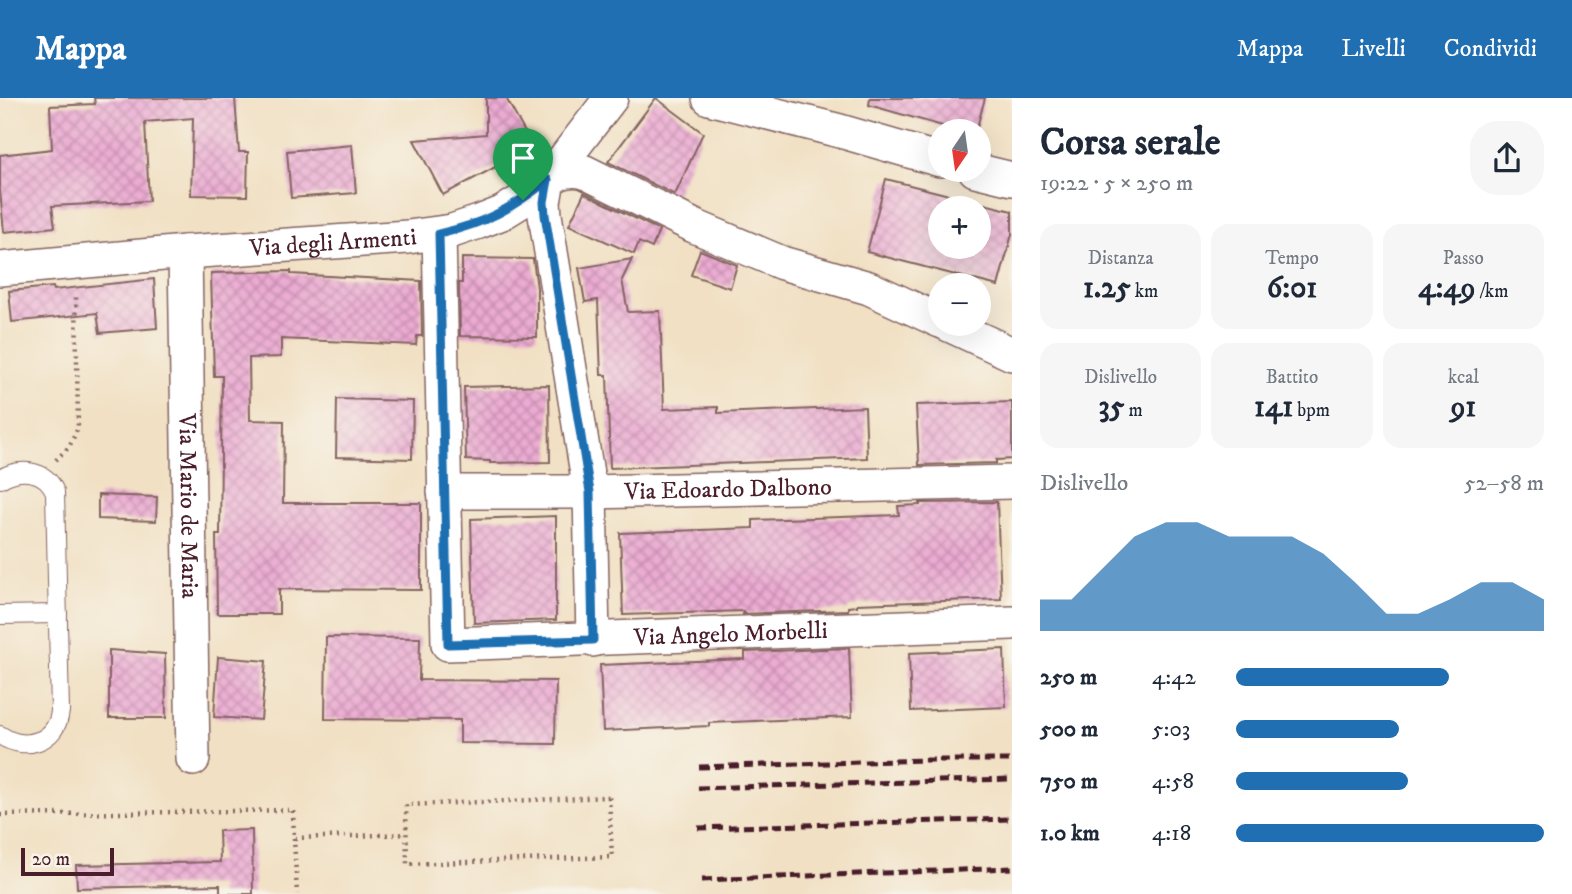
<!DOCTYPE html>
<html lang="it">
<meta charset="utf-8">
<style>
body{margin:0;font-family:"IM FELL DW Pica",serif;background:#f6f6f7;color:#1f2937;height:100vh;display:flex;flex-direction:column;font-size:26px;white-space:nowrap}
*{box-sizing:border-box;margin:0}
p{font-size:23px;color:#747a83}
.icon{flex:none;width:38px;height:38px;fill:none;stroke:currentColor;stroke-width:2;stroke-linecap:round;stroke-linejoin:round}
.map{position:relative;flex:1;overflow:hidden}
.drawer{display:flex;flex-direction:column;background:#fff;width:560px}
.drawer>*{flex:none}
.needle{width:46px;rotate:193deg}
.buttons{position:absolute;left:928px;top:21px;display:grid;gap:14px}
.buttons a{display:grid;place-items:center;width:63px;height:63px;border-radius:50%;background:#fff;box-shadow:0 7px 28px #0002;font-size:35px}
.scale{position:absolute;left:21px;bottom:18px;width:93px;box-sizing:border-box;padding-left:7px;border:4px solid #4a1f2b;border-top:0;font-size:19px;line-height:24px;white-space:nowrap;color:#4a1f2b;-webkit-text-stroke:5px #f7f3e8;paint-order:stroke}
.pin{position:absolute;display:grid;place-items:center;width:60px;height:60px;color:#fff;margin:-72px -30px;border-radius:50% 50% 50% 0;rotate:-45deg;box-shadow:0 0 7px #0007}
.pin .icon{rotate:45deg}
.round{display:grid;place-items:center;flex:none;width:74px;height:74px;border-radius:28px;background:#f6f6f7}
.summary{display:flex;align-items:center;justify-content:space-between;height:119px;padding:0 28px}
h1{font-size:38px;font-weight:800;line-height:52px}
.stats{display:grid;grid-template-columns:repeat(3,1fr);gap:10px;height:119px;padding:7px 28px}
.stats div{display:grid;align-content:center;border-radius:18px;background:#f6f6f7;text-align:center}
.stats b{font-size:30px;font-weight:800}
.stats small{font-size:19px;font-weight:400}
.stats p{font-size:19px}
.chart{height:196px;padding:14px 28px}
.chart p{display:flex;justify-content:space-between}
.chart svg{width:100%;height:126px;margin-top:7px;fill:#1f6fb2;opacity:.7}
ul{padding:0 28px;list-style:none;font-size:23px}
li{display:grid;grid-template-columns:112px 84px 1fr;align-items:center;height:52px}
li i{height:18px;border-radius:9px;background:#1f6fb2}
header{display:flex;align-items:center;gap:42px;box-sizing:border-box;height:98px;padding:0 35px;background:#1f6fb2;color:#fff}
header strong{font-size:33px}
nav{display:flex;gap:38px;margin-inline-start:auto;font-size:24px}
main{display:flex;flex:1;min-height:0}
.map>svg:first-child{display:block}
.building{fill:url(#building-cross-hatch);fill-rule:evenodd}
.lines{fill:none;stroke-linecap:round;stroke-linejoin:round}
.service-casing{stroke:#846360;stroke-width:20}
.minor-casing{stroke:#846360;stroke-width:36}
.path{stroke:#846360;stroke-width:4.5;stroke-dasharray:2 5;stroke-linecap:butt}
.service{stroke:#fff;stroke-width:18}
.minor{stroke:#fff;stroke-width:33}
.rail{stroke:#4a1f2b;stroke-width:5;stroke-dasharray:10 5;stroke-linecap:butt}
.route-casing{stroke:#fff;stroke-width:14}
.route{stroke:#1f6fb2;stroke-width:9}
.labels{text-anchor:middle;stroke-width:5;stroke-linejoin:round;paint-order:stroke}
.street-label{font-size:24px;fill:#4a1f2b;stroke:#f7f3e8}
</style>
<header>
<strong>Mappa</strong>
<nav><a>Mappa</a><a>Livelli</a><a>Condividi</a></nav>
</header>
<main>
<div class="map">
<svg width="1012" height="796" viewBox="0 0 1012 796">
<defs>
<pattern id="building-cross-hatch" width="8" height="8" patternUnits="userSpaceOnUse" patternTransform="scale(1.75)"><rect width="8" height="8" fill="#ecabd3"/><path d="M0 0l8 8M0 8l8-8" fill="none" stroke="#c18bab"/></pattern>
</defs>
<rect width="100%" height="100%" fill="#f7f3e8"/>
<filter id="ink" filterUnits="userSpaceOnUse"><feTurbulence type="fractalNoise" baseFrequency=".0143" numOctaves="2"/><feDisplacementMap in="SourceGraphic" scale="14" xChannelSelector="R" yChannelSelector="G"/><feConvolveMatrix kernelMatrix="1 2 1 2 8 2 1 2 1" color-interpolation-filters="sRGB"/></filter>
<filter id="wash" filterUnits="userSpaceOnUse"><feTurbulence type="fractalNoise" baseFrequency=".00686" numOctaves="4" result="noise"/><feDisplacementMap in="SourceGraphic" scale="28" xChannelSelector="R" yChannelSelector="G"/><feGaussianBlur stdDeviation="1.57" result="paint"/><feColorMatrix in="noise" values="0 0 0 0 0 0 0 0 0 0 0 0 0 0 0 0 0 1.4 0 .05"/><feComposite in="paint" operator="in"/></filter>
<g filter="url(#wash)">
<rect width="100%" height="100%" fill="#f1e0c3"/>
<g id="blocks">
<!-- building -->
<g class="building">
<path d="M94,0H235L239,54H248L247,98L191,97L193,20L145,24L149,103L52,108L55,129L4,134L0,93V57L52,51L50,8L95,6Z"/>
<path d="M486,0H506L533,49L443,97L414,42L486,36Z"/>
<path d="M656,0L703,35L675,97L608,64Z"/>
<path d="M870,0H985L976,33H960L869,7Z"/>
<path d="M352,47L356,95L291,100L287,53Z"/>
<path d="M886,81L1012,113V136L998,188L867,154ZM940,110H978V149H940Z"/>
<path d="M584,95L659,132L652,150L639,144L634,156L569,127Z"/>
<path d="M700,152L737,167L730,190L691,177Z"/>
<path d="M462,160L533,161L537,190V239L460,238L459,185H462Z"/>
<path d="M632,161L622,182L628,214L660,213L664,311L718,309V315L865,309L867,360L610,370L607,277H601L598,202L585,204L579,170Z"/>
<path d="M291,173V176L421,183L422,238H417L416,247L281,241V259L249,260L250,322L284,323L283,405H421V492L279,491V516H217L216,437H220L222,278H214L211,175Z"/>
<path d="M154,181L157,230L100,235L97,215L12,224L9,193L53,189L54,192Z"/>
<path d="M549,287L550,364L490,365V363L466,362L464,289Z"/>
<path d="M337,301L413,303L412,361L336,359Z"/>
<path d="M1012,304V361L996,362V365L919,367L916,307Z"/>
<path d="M98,397L157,399L156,423L98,421Z"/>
<path d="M997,404L1001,501L857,506V508L848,509V512L743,516V513L623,517L620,435L753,430V422L899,417L898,408L920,407V405Z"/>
<path d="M556,418V522L474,525L471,421Z"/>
<path d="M326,539L420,540L419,582L556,583L555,646L460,645V622L325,621Z"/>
<path d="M849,550L852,619L709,625V628L603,633L600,567L745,561V554Z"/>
<path d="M1004,551L1006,609L911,613L909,555Z"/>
<path d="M109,552L165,556L166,620H109Z"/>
<path d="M218,559L266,563L261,622L214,619Z"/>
<path d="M252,732L253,796H220V787L77,790L76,767L220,764L219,733Z"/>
</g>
</g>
</g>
<g filter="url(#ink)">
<use href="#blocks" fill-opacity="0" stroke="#846360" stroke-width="2"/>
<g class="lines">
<!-- service casing -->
<g class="service-casing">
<g id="service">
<path d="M0,381C19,370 45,370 55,394L60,613C57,644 25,654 0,637"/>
<path d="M0,517L58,516"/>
</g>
</g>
<!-- minor casing -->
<g class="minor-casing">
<g id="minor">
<path d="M709,0L840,33L940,62"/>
<path d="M975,72L1012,81"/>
<path id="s1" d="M439,136L448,546L1012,525"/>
<path id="s2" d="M185,154L193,661"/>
<path id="s3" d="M0,171L185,154L408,139L452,133L479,124L502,115L523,102L548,82L611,0"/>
<path d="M947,226L1012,256"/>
<path id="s4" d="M444,394H590L1012,384"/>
<path d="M593,542L590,394L545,117L544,104L548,82C560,74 570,70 585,74L694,128L782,165L869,190L940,223"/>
</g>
</g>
<!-- path -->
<g class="path">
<path d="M56,362L69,349L78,330L76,197"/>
<path d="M609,699L612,759L407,766L406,707Z"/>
<path d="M0,717L293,712L294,740L406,736"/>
<path d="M294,740L297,796"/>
</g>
<!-- service -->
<use href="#service" class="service"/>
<!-- minor -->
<use href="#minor" class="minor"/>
<!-- rail -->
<g class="rail">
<path d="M699,669L927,662H1012"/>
<path d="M698,690L1012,681"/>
<path d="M698,730L1012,721"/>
<path d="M702,782L1012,770"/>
</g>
</g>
</g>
<g class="lines" filter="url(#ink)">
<!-- route casing -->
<g class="route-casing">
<path id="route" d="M548,82L544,104L545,117L590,394L593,542L448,546L439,136C486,125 511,111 548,82Z"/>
</g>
<!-- route -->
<use href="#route" class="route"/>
</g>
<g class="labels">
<!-- street labels -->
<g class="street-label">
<text dy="8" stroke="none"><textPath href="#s3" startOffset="334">Via degli Armenti</textPath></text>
<text dy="8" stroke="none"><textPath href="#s4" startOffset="284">Via Edoardo Dalbono</textPath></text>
<text dy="8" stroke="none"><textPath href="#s2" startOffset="254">Via Mario de Maria</textPath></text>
<text dy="8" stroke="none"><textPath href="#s1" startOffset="693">Via Angelo Morbelli</textPath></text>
</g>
</g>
</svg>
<div class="buttons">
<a><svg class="needle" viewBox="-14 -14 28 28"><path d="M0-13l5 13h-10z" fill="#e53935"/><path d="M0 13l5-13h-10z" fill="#747a83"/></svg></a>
<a>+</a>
<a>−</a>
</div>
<div class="scale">20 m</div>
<div class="pin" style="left:523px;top:102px;background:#1e9e55"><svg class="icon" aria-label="arrive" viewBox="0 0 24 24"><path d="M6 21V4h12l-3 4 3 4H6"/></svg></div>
</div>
<section class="drawer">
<div class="summary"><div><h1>Corsa serale</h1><p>19:22 · 5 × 250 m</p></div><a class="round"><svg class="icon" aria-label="share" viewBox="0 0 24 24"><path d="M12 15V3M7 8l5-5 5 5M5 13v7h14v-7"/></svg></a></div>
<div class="stats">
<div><p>Distanza</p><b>1.25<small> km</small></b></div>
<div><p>Tempo</p><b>6:01</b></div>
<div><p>Passo</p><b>4:49<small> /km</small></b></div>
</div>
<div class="stats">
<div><p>Dislivello</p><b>35<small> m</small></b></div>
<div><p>Battito</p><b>141<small> bpm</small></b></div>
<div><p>kcal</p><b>91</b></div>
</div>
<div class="chart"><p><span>Dislivello</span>52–58 m</p>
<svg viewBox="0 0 160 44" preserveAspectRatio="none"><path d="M0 44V33L10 33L20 22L30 11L40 6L50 6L60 11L70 11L80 11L90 17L100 27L110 38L120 38L130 33L140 27L150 27L160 33V44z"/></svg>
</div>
<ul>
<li><b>250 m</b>4:42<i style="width:69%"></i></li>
<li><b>500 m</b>5:03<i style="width:53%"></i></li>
<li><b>750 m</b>4:58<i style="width:56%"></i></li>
<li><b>1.0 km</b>4:18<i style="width:100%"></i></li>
</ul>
</section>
</main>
